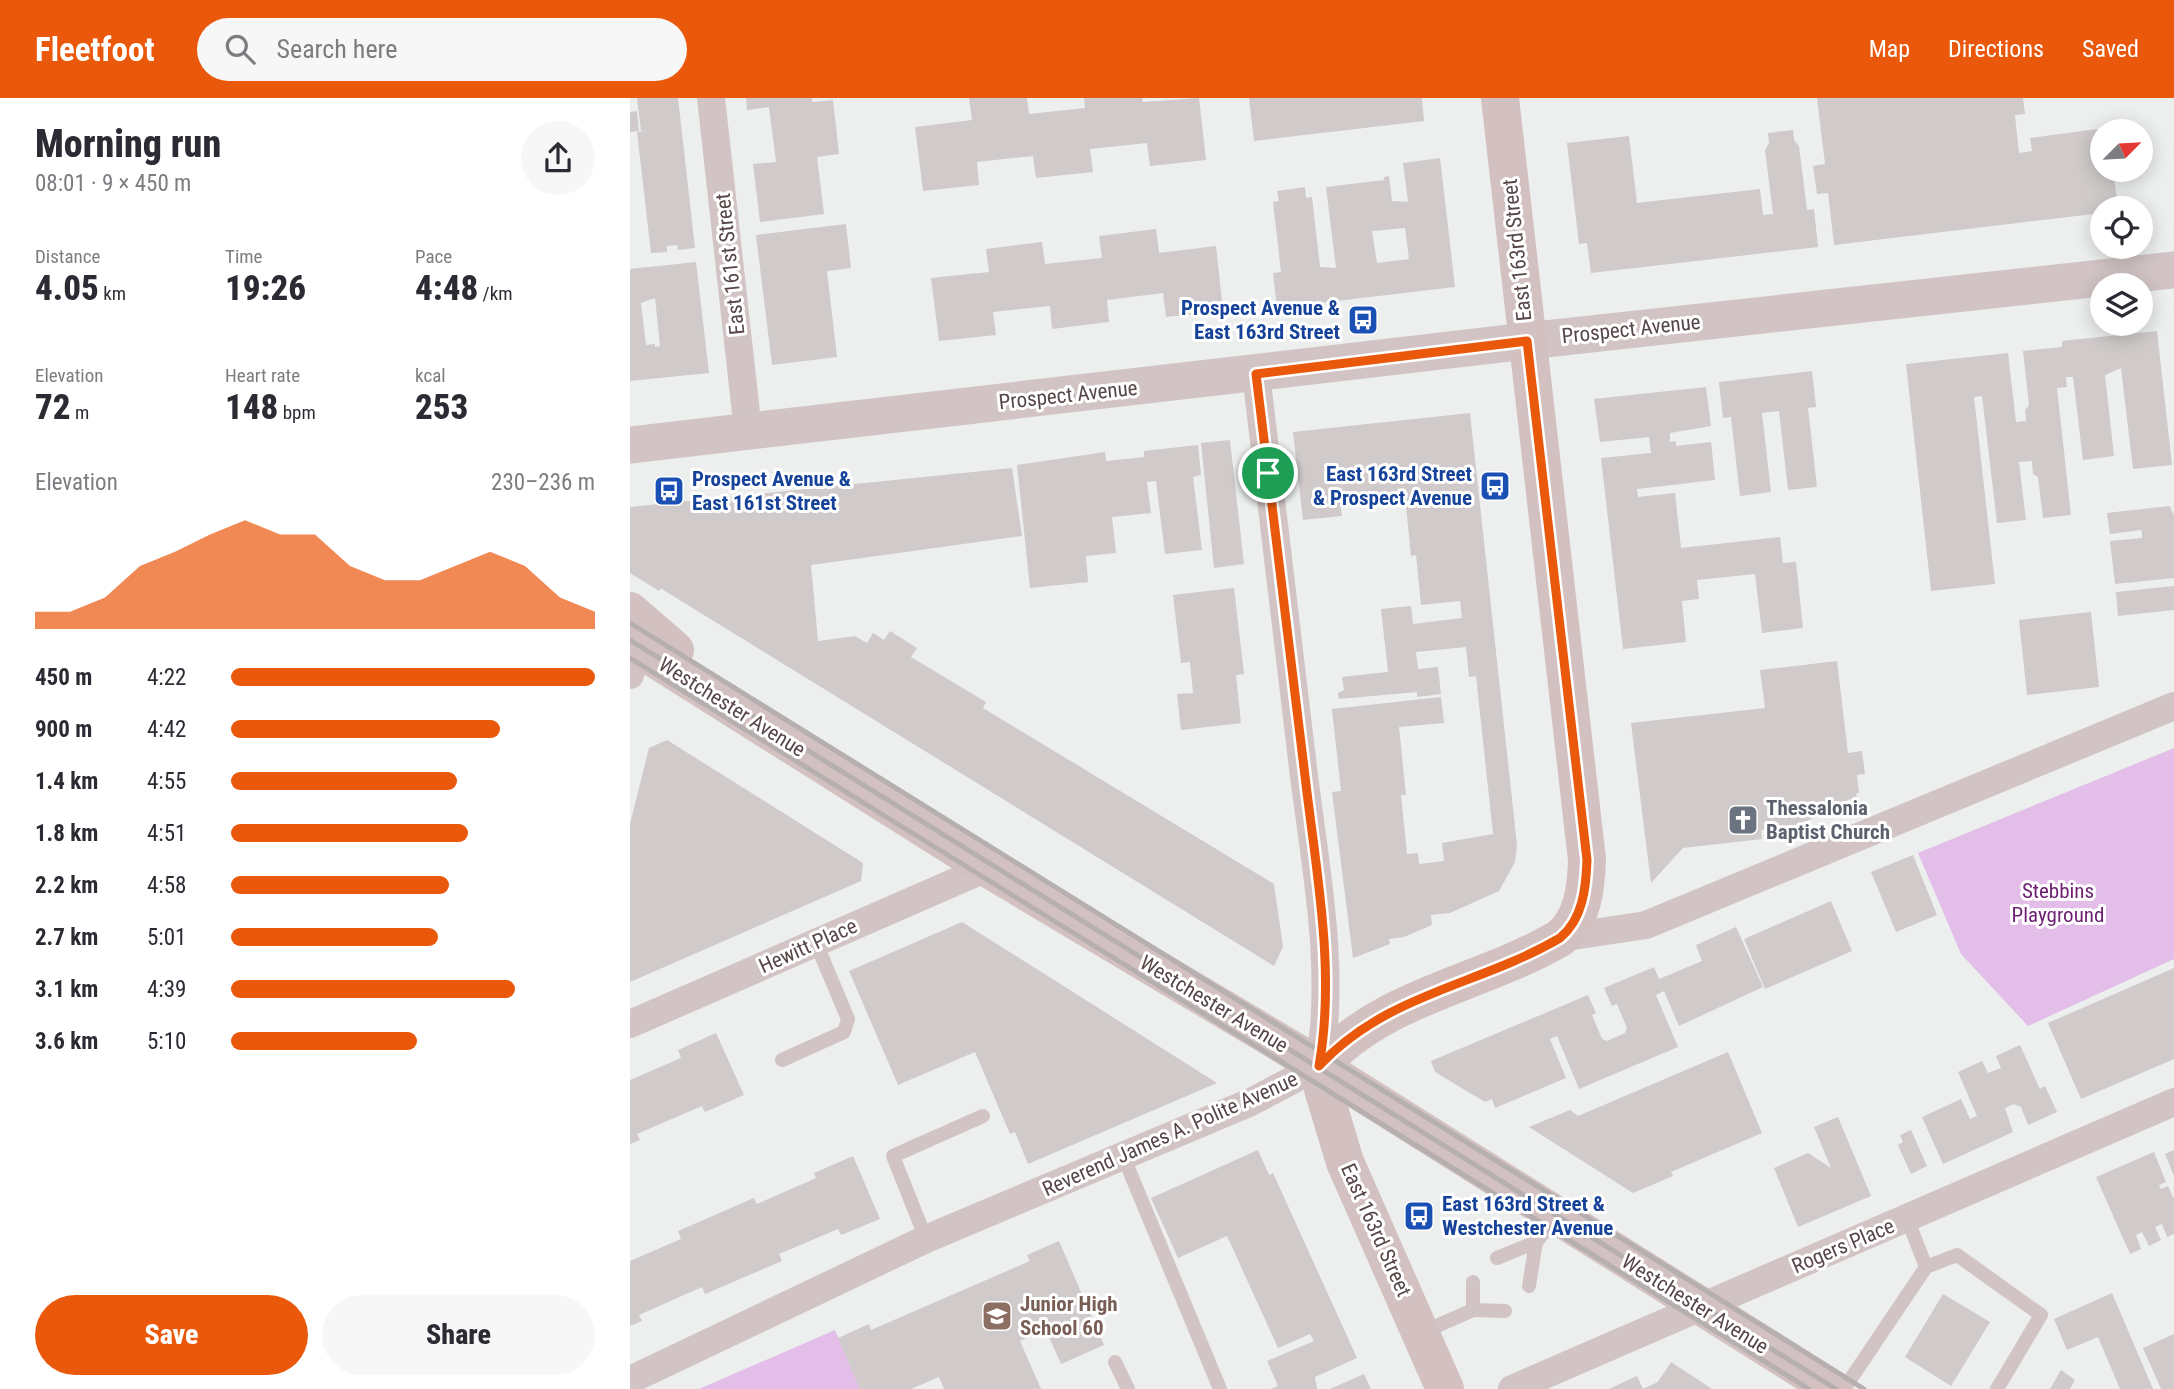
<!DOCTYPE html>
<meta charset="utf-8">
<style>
body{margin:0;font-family:"Roboto Condensed",sans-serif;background:#f7f7f7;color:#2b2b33;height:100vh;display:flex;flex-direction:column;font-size:26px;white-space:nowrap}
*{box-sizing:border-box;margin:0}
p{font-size:23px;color:#7c7c81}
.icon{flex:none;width:38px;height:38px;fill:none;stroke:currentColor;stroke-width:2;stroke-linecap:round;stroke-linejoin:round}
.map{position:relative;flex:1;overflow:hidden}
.details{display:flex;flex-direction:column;background:#fff;width:630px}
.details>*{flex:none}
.needle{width:46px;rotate:66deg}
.controls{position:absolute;left:1460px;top:21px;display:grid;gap:14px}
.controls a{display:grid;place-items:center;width:63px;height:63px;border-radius:50%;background:#fff;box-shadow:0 4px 18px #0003;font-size:35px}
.pin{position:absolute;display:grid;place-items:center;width:60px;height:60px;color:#fff;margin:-30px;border:4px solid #fff;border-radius:50%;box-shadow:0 2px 7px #0007}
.round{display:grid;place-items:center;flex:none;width:74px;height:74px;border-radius:37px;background:#f7f7f7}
.summary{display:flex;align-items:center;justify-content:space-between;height:119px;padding:0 35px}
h1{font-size:38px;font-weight:800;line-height:52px}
.figures{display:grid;grid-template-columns:repeat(3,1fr);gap:10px;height:119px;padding:7px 35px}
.figures div{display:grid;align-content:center}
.figures b{font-size:35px;font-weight:800}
.figures small{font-size:19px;font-weight:400}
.figures p{font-size:19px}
.chart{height:196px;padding:14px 35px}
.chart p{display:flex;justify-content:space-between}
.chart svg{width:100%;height:126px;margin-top:7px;fill:#ea580c;opacity:.7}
.primary-button{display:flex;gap:14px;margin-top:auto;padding:14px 35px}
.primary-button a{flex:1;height:80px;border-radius:42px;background:#ea580c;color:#fff;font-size:28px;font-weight:800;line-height:80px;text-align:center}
.primary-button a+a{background:#f7f7f7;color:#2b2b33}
ul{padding:0 35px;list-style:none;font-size:23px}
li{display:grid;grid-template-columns:112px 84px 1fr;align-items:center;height:52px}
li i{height:18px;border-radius:9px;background:#ea580c}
header{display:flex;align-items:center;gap:42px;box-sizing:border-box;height:98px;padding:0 35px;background:#ea580c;color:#fff}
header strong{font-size:33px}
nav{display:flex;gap:38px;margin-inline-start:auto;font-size:24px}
.search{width:490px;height:63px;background:#f7f7f7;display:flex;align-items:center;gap:18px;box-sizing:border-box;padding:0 24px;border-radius:38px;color:#7c7c81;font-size:26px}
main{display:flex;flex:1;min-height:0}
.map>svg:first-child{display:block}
.green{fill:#e2bee9}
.building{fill:#d0caca;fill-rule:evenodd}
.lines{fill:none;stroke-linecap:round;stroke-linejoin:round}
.service{stroke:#d2c4c5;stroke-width:14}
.minor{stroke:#d2c4c5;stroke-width:28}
.tertiary{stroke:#d2c4c5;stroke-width:37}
.secondary{stroke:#d3c0c1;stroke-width:38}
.rail{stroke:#b6afaf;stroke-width:5}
.route-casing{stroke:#fff;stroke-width:14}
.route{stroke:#ea580c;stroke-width:9}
.labels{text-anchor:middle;stroke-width:6;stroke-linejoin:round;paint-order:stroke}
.street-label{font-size:21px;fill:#574648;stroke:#fff}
.transit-label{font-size:21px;font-weight:bold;fill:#164399;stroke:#fff;text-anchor:end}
.worship-label{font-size:21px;font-weight:bold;fill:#5b616d;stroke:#fff;text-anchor:start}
.park-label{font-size:21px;fill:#6c1f70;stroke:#fff}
.education-label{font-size:21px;font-weight:bold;fill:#785e54;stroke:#fff;text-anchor:start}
</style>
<header>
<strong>Fleetfoot</strong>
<div class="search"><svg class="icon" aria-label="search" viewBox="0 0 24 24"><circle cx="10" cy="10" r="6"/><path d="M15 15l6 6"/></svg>Search here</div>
<nav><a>Map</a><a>Directions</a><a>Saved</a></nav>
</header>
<main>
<section class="details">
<div class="summary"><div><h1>Morning run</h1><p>08:01 · 9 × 450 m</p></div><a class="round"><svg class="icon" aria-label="share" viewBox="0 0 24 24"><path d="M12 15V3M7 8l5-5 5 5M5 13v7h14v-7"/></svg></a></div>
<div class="figures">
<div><p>Distance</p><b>4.05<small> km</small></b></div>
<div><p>Time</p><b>19:26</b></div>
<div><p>Pace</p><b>4:48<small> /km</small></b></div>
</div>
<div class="figures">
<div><p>Elevation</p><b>72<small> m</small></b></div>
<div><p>Heart rate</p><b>148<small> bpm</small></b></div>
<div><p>kcal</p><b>253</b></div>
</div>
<div class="chart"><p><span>Elevation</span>230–236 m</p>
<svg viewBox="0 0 160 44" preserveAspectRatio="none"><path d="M0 44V38L10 38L20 33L30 22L40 17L50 11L60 6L70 11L80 11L90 22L100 27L110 27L120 22L130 17L140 22L150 33L160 38V44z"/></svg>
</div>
<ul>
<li><b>450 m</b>4:22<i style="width:100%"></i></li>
<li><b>900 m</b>4:42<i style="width:74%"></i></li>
<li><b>1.4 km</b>4:55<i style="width:62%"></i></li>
<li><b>1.8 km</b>4:51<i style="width:65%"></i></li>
<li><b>2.2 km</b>4:58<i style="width:60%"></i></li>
<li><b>2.7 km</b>5:01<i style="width:57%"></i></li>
<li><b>3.1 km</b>4:39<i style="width:78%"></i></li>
<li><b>3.6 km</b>5:10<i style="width:51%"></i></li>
</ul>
<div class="primary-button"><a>Save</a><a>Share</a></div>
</section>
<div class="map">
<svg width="1544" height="1291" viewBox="0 0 1544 1291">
<rect width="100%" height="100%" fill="#ecefed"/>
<!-- green -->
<g class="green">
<path d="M1544,650V861L1398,928L1331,856L1288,755Z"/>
<path d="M205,1232L230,1291H69Z"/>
</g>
<!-- building -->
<g class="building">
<path d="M7,0H48L65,150L48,152L47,147L37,148V154L21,155L7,34L16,33H11Z"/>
<path d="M116,0H182V4L203,2L209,56L187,59L194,116L130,124L123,66L146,64L139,9L117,12Z"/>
<path d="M339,0H397L399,16L455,10L454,0H512L513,4L569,0L576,62L520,68L517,45L460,51L463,74L406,80L403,58L347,64L349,87L293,93L285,29L342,22Z"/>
<path d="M619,0H792L794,23L624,43Z"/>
<path d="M1187,0H1393L1395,16L1385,17L1389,55L1402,53L1400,40L1467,31L1469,45L1472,44V72H1483L1488,110H1472V115L1204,147L1198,95L1187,96L1183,68L1195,66Z"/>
<path d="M7,13L9,33L0,34V14Z"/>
<path d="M1163,32L1164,42L1169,48L1177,112L1184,111L1188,149L961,175L957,145L949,146L937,45L999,38L1007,105L1130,91L1133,117L1143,116L1135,52L1139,45L1138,35Z"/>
<path d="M810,60L825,189L647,210L643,175L651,174L643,104L649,103L647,93L675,89L676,100L682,99L690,169L706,170L696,89L754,82V79L759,78L762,103L778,104L773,65ZM775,130L779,161L747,165L742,133Z"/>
<path d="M216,126L221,170L197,173L207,259L142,267L126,137Z"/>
<path d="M526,131L529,155L586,148L593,213L536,219L533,195L477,202L479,224L422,231L420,208L363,214L366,237L309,243L301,180L359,174L356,151L412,144L415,166L472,160L469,138Z"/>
<path d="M66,164L79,275L0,283V171ZM25,200L30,248L25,249V246L16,247L11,205Z"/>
<path d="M1527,233L1542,367L1503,371L1491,270L1475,277L1484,358L1453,362L1443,279H1436L1437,289L1427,290L1441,417L1413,420L1408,379L1403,376L1402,363L1389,364L1396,422L1367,425L1352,298L1344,299L1365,486L1301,493L1276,266L1378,255L1386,324L1396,323L1395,312L1399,307L1393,253L1432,249V243Z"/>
<path d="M1182,273L1186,309L1178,310L1187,389L1158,392L1149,313L1140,314L1132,315L1141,394L1110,398L1101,319L1093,320L1089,284Z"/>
<path d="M1076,289L1081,328L1040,335V344L1046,343V348L1081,344L1085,382L1007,391L1008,399L1045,395L1051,450L1150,439L1153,465L1166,464L1173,530L1132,535L1125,476L1067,482L1069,501L1052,503L1056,544L993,551L971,360L1021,355L1019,339L970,344L964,301Z"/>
<path d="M840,315L887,747L885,764L869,793L820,815L801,817L802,827L774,839L759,841L760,846L723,860L702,694L711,693L702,611L811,599L814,625L769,629L776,697H771L777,756L788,755L789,766L814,763L812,745L863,736L846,578L839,579L836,549L786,554L788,571L808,569L811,596L787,599V594L709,601L708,595L714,592L712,579L758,574L751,511L781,508L783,526L832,520L830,503L791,507L786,457L781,458L775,398L710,405L712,418L673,422L663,334Z"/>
<path d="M600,342L614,466L584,470L571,345Z"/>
<path d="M568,347L571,377L563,379L572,452L535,456L526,383L517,384L521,415L482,419L486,455L456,458L458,484L400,490L387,367L475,354L476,363L514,359V353Z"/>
<path d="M382,370L392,438L181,467L188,543L225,538L237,545L243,535L254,542L260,533L287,550L281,559L356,604L353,610L644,786L653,849L644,868L35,493L31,490L29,493L0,475V409Z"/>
<path d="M1540,408L1544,418V480L1485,486L1480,443L1512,440V435L1511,432L1480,436L1477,415Z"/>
<path d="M1544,488V512L1488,518L1486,494Z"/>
<path d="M604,490L614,576L606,577L611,625L551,632L547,596L563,595L560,564L551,565L543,497Z"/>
<path d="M1461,514L1469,589L1397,597L1389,522Z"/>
<path d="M1207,563L1218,655L1232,653L1235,676L1227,677L1229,695H1226L1227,700L1217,702V707L1140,737L1139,731L1131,732L1132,741L1053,750L1021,785L1001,625L1135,610L1130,572Z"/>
<path d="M37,642L233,765L231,783L0,884V726L19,650Z"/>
<path d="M1283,757L1307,817L1266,834L1241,774Z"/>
<path d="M1201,803L1222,853L1135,891L1114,841Z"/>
<path d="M332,824L451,899L587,985L398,1066L385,1034L380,1036L345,954L268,987L219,873Z"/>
<path d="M1106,829L1133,889L1049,928L1034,893L1026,897L1048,949L949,991L927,938L920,941L936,980L865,1010L862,1001L855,1004L805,974L801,963L958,897L966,915L962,917L972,941L977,943L995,935L997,930L987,906L982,908L974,890L1024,869L1029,881L1072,863L1066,847Z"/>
<path d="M1544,870V961L1451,1001L1418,925Z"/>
<path d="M86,935L114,997L75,1014L72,1008L7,1036L10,1042L0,1046V982L51,960L48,952Z"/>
<path d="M1390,947L1410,991L1415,988L1427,1014L1398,1027L1391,1009L1384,1006L1375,1010L1383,1034L1313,1066L1292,1019L1331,1001L1340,1021L1347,1018L1328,974L1352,963L1358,975L1371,970L1366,958Z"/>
<path d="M1098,954L1132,1035L1041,1074L1043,1078L1003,1095L899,1029L940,1012L948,1018Z"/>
<path d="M1208,1019L1241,1098L1168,1129L1144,1070L1178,1055L1201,1070L1184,1029Z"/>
<path d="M1281,1032L1297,1068L1281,1076L1268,1047L1273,1044L1270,1037Z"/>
<path d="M628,1052L639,1077L643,1075L727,1260L685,1279L687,1291H641L648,1288L637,1263L684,1243L680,1236L648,1250L597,1138L548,1160L521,1100Z"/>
<path d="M1544,1052V1078L1535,1056Z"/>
<path d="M1524,1054L1536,1084L1529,1087L1531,1091L1538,1088L1544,1101V1136L1537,1139L1532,1126L1525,1129L1531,1142L1519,1148L1512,1134L1506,1137L1511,1151L1500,1156L1466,1079Z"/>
<path d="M223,1058L250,1121L211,1137L208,1131L149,1156L152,1163L75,1196L72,1189L9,1217L12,1223L0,1228V1163L51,1141L48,1133L124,1100L127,1106L186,1080L184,1075Z"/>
<path d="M429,1143L474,1247L431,1266L419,1239L433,1233L430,1226L390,1243L411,1291H314L309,1279L281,1291H230L208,1240L239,1226L241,1232L400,1163L397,1157Z"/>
<path d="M1482,1195L1523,1291H1490L1468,1239L1437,1252L1424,1221Z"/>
<path d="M1313,1196L1360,1224L1321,1288L1275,1259Z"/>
<path d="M1544,1236V1291H1531L1513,1250Z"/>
<path d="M1041,1264L1082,1291H979L1007,1278L1013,1291L1028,1284Z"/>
<path d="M1431,1272L1445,1282L1440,1291H1420Z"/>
<path d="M734,1276L741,1291H700Z"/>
</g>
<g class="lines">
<!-- service -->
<g class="service">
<path d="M152,962L214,934L218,921L186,845"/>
<path d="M494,1060L590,1291"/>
<path d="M1277,1120L1296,1169"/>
<path d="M296,1141L263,1058L353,1018"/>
<path d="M867,1160L906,1144L926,1120"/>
<path d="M899,1188L906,1144"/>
<path d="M843,1212L875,1213"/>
<path d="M793,1234L843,1212V1184"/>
<path d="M485,1264L498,1291"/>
<path d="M1214,1291L1296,1169L1327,1157L1411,1217L1367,1291"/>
</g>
<!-- minor -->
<g class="minor">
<path d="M81,0L118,333"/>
<path d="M0,577L7,549"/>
<path d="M930,840L1016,827L1544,608"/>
<path d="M0,926L357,770"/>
<path d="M0,1282L296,1141L621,1004L689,968C706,873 686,773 674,678C658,544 642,410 626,276"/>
<path d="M882,1291L1544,1004"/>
</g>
<!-- tertiary -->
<path class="tertiary" d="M0,347L897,243L1544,172"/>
<!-- secondary -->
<g class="secondary">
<path d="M0,513L45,552"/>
<path d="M0,545L357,770L689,968L1203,1291"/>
<path d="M689,968C759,895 847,888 930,840C953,821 956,790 957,762L870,0"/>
<path d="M689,968L693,991L715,1064L815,1291"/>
</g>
<!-- rail -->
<g class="rail">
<path d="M0,525L1234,1291"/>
<path d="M0,542L1206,1291"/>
<path d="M0,560L1179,1291"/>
</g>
</g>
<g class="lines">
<!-- route casing -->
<g class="route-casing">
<path id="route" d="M897,243L957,762C956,790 953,821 930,840C848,888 757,895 689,968C706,873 686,773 675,678C659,544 642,410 626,276Z"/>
</g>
<!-- route -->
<use href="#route" class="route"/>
</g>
<!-- icons -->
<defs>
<g id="bus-square" transform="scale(1.575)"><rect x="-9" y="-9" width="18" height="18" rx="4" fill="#1a4fb4" stroke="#fff"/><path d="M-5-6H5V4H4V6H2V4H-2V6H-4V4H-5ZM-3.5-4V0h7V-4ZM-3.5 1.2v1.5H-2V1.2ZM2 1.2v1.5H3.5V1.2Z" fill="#fff"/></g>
<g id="church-square" transform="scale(1.575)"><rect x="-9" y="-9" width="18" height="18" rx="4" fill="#6b7280" stroke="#fff"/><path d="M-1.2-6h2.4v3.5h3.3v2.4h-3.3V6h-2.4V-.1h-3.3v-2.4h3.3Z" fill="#fff"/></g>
<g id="school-square" transform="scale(1.575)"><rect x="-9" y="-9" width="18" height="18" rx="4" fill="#8d6e63" stroke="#fff"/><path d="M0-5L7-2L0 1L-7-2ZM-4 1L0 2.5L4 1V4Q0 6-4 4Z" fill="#fff"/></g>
</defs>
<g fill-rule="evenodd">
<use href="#bus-square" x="733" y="222"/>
<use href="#bus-square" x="865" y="388"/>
<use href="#bus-square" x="39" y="393"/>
<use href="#church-square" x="1113" y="722"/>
<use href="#bus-square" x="789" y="1118"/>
<use href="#school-square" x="367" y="1218"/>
</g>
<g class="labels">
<!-- street labels -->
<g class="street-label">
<text transform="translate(887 152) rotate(-96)" y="7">East 163rd Street</text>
<text transform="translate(100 166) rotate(-96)" y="7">East 161st Street</text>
<text transform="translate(1001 231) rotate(-6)" y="7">Prospect Avenue</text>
<text transform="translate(438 297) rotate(-6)" y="7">Prospect Avenue</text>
<text transform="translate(102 609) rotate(32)" y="7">Westchester Avenue</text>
<text transform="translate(178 848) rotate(-24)" y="7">Hewitt Place</text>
<text transform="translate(584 906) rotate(31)" y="7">Westchester Avenue</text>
<text transform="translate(540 1036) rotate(-24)" y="7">Reverend James A. Polite Avenue</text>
<text transform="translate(746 1132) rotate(66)" y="7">East 163rd Street</text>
<text transform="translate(1213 1148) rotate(-23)" y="7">Rogers Place</text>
<text transform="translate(1065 1206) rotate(32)" y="7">Westchester Avenue</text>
</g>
<!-- transit labels -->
<g class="transit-label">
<text x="710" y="217">Prospect Avenue &amp;<tspan x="710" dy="24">East 163rd Street</tspan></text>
<text x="842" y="383">East 163rd Street<tspan x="842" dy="24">&amp; Prospect Avenue</tspan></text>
<text x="62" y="388" text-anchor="start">Prospect Avenue &amp;<tspan x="62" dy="24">East 161st Street</tspan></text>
<text x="812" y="1113" text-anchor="start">East 163rd Street &amp;<tspan x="812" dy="24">Westchester Avenue</tspan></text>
</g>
<!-- worship labels -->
<g class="worship-label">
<text x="1136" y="717">Thessalonia<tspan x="1136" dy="24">Baptist Church</tspan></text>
</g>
<!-- park labels -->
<g class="park-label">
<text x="1428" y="800">Stebbins<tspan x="1428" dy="24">Playground</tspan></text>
</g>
<!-- education labels -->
<g class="education-label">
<text x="390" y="1213">Junior High<tspan x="390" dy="24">School 60</tspan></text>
</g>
</g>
</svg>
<div class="controls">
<a><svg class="needle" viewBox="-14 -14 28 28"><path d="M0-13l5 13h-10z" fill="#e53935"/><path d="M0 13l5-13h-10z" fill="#7c7c81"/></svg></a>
<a><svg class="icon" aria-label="locate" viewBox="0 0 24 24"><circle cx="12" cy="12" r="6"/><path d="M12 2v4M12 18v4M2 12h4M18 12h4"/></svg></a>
<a><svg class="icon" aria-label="layers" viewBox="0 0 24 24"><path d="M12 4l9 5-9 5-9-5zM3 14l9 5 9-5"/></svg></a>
</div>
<div class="pin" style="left:638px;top:375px;background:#1e9e55"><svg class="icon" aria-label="arrive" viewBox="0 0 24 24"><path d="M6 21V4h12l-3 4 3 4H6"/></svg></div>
</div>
</main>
